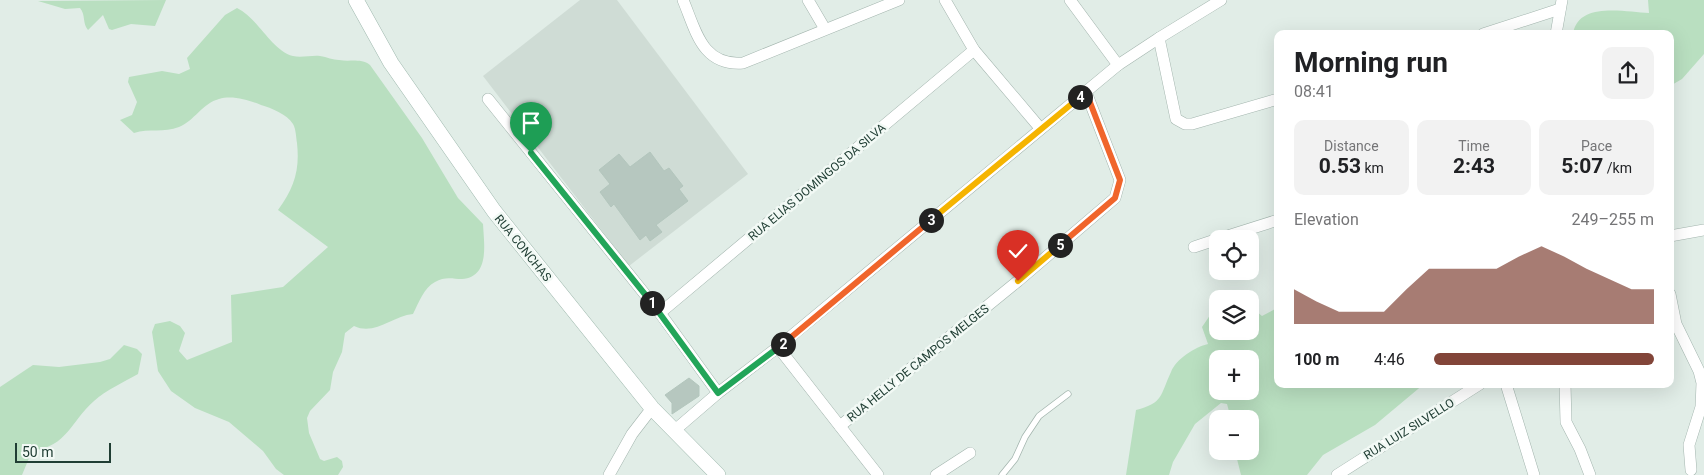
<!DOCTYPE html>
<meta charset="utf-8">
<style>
body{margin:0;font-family:Roboto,sans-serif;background:#f2f2f2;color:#202124;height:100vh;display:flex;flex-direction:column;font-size:19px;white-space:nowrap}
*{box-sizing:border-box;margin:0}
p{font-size:16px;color:#757577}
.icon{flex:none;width:28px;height:28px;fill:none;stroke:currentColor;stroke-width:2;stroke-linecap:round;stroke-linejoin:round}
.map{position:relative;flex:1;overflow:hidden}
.details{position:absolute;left:1274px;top:30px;width:400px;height:358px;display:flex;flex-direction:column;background:#fff;border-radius:10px;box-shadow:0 5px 20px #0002}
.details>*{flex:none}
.tools{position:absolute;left:1209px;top:230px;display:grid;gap:10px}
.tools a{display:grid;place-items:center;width:50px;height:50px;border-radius:10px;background:#fff;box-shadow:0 5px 20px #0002;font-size:25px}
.scale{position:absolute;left:15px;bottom:12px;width:96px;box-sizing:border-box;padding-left:5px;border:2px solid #203e34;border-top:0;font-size:14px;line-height:18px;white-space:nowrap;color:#203e34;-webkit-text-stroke:4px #f2f9f5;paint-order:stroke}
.pin{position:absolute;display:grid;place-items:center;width:42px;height:42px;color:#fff;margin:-51px -21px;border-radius:50% 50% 50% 0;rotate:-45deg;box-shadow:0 0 5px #0007}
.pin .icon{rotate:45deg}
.km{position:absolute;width:25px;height:25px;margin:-12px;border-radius:50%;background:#222;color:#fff;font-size:14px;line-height:25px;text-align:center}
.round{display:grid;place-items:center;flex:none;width:52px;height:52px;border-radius:10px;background:#f2f2f2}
.headline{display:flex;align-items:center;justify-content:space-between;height:85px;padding:0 20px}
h1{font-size:28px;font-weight:700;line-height:38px}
.figures{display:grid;grid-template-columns:repeat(3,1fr);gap:8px;height:85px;padding:5px 20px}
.figures div{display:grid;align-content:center;border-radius:10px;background:#f2f2f2;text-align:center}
.figures b{font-size:21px;font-weight:700}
.figures small{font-size:14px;font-weight:400}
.figures p{font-size:14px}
.chart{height:140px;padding:10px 20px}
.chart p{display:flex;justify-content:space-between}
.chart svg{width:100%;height:90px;margin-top:5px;fill:#824539;opacity:.7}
ul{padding:0 20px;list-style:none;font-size:16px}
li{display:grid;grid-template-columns:80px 60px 1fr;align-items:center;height:38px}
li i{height:12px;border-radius:6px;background:#824539}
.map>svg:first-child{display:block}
.built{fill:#cfdcd5}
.green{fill:#b9dfc0;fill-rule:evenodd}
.building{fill:#b6c7bf;stroke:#b3c6bd}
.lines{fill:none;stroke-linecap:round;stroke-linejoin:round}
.service-casing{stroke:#a3b5ae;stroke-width:7}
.minor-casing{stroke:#a3b5ae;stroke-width:12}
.secondary-casing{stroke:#9fb9ae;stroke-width:16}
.service{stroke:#fff;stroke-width:5.5}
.minor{stroke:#fff;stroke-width:11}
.secondary{stroke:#fff;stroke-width:15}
.split-1-casing{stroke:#fff;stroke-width:10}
.split-2-casing{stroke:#fff;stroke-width:10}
.split-3-casing{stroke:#fff;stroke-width:10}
.split-4-casing{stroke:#fff;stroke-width:10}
.split-5-casing{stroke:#fff;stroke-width:10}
.split-6-casing{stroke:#fff;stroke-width:10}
.split-1{stroke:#22a559;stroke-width:6}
.split-2{stroke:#22a559;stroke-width:6}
.split-3{stroke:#f0652b;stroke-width:6}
.split-4{stroke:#f5b400;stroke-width:6}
.split-5{stroke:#f0652b;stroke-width:6}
.split-6{stroke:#f5b400;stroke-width:6}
.labels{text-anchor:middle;stroke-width:5;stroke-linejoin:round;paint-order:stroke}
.street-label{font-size:12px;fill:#203e34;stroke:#f2f9f5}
</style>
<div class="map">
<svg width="1704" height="475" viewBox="0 0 1704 475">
<rect width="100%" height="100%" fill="#e1ede7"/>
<!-- built -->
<path class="built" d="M580,0H617L748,174L629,266L483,76Z"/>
<!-- green -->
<g class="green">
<path d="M166,0L155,26L131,24L112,30L109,29L103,15L88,30C82,23 86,15 80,8L65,9L38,1Z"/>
<path d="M1648,0H1704V54L1682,79L1670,86V34H1573C1578,1 1625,12 1649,13Z"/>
<path d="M237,8C259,19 271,50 293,56C301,58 312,55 320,56C327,57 333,60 339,60C350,62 361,58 370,65L422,138L458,198L483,224C484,244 490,277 462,279C453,279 445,276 435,282C424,288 419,302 413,314C392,316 375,336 354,326L345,333L342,352L333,372L330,390L310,411L307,418L309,433L320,459L324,461L337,457L342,461L343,467L338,475H284L276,469L263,451L229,422L195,408L171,391L158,371L152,332L155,324L170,321L180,326L185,333L179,351L187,360L232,342L231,295L283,287L328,247L278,210C294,188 300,171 297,143C296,137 296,129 293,124C287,114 271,108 261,105C249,100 232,95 219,99C203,103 194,121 179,127C164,133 149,128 134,133L120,120L132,115L137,102L128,82L129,77L162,71L179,74L190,69L187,58L225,15Z"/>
<path d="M1217,305L1218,331H1250V306L1262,316L1277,308L1278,384H1424L1375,425L1323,455L1307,475H1241L1235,451H1250V419H1231L1227,404L1221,403L1195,424L1173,462L1169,475H1126L1136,410C1164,403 1160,395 1171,372C1176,359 1195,347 1208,344L1202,327ZM1218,359H1250V391H1218Z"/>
<path d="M124,345L137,349L142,354L138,374C124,382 106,390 94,401C70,422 68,446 32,451L22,475H0V387L33,365L59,367L100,362L110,359Z"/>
</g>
<!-- building -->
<g class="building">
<path d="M650,152L664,171L669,168L683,186L679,189L688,201L656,225L662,232L650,241L646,235L640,240L614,204L611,207L600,192L610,184L599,170L619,154L630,167Z"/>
<path d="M689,378L699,386V396L672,414V403L665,395Z"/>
</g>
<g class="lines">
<!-- service casing -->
<g class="service-casing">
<path id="service" d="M1002,475L1015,459L1025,437L1039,416L1068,394"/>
</g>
<!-- minor casing -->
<g class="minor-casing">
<g id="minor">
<path d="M683,0C696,31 702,66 743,63L899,0"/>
<path d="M808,0L825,29"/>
<path d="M945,0L974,50L1040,128"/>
<path d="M1070,0L1118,65"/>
<path d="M1221,0L1159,38L1176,119L1185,124H1192L1278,99"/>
<path d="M1483,34L1560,9"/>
<path d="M1556,34L1562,0"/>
<path d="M488,99L660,313L718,393"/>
<path d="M1670,236L1704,230"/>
<path d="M1218,239L1278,220"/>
<path d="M1194,247L1218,239"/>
<path d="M1670,294L1676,324L1699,371L1702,383L1701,407L1689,445L1691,470"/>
<path d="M660,313L974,50"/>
<path d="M778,347L878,475"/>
<path d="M1506,384L1534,475"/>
<path d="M1565,384L1566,422L1580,449L1590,475"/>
<path d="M840,426L1018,281L1115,198L1120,180L1086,92"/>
<path d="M675,430L718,393L778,347L1118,65L1159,38"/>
<path d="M609,475L632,434L652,408"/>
<path d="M936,475L970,453"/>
<path d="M1337,475L1480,384"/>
</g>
</g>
<!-- secondary casing -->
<g class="secondary-casing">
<path id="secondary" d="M356,0L391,63L494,211L652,408L718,475"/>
</g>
<!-- service -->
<use href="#service" class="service"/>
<!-- minor -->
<use href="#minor" class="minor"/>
<!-- secondary -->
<use href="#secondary" class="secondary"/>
</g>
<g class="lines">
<!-- split-1 casing -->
<g class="split-1-casing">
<path id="split-1" d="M531,153L652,303"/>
</g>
<!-- split-2 casing -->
<g class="split-2-casing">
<path id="split-2" d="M652,303L718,393L783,344"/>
</g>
<!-- split-3 casing -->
<g class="split-3-casing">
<path id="split-3" d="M783,344L931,220"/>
</g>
<!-- split-4 casing -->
<g class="split-4-casing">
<path id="split-4" d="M931,220L1080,97"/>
</g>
<!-- split-5 casing -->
<g class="split-5-casing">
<path id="split-5" d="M1060,245L1115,198L1120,180L1086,92L1080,97"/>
</g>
<!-- split-6 casing -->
<g class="split-6-casing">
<path id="split-6" d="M1018,281L1060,245"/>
</g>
<!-- split-1 -->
<use href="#split-1" class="split-1"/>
<!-- split-2 -->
<use href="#split-2" class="split-2"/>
<!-- split-3 -->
<use href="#split-3" class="split-3"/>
<!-- split-4 -->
<use href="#split-4" class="split-4"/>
<!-- split-5 -->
<use href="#split-5" class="split-5"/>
<!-- split-6 -->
<use href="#split-6" class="split-6"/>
</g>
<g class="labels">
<!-- street labels -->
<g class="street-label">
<text transform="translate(817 182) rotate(-40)" y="4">RUA ELIAS DOMINGOS DA SILVA</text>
<text transform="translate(523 248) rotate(51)" y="4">RUA CONCHAS</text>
<text transform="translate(918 363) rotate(-39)" y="4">RUA HELLY DE CAMPOS MELGES</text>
<text transform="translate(1409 429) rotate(-32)" y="4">RUA LUIZ SILVELLO</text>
</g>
</g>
</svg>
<div class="tools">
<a><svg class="icon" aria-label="locate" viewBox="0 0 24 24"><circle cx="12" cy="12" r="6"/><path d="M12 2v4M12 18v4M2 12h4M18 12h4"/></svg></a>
<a><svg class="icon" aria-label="layers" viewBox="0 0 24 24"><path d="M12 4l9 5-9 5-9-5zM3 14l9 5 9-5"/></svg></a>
<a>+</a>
<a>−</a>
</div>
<div class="scale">50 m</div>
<div class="pin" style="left:531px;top:153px;background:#1e9e55"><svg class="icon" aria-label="arrive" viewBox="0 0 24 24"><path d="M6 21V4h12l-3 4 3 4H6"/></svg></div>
<div class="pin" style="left:1018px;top:281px;background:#d93025"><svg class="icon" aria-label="check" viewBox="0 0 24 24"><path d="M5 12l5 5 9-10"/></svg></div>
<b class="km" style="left:652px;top:303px">1</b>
<b class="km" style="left:783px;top:344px">2</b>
<b class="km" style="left:931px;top:220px">3</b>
<b class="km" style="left:1080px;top:97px">4</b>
<b class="km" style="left:1060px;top:245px">5</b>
<section class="details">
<div class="headline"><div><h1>Morning run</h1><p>08:41</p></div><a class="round"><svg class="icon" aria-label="share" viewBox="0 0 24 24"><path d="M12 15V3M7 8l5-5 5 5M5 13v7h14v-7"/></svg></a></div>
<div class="figures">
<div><p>Distance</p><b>0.53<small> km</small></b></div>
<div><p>Time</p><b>2:43</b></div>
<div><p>Pace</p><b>5:07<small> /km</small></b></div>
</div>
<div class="chart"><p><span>Elevation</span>249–255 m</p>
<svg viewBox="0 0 160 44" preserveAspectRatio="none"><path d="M0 44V27L10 33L20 38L30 38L40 38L50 27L60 17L70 17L80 17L90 17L100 11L110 6L120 11L130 17L140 22L150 27L160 27V44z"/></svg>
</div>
<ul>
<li><b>100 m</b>4:46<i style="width:100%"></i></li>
</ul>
</section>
</div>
